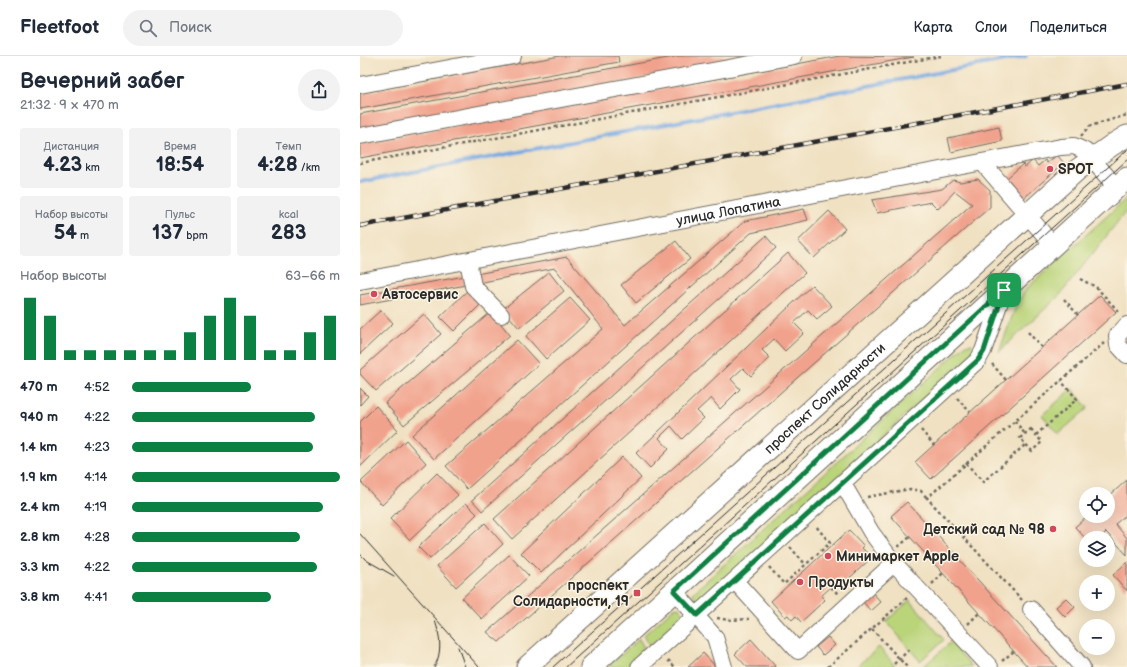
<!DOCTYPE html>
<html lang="ru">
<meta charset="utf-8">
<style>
body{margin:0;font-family:"Balsamiq Sans",sans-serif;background:#f2f2f3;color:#1f2937;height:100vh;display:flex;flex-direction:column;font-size:15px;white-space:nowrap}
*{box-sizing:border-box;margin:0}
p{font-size:13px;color:#747a83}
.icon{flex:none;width:22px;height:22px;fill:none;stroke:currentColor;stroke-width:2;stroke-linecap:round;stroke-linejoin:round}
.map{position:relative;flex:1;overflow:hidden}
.panel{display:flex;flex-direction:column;background:#fff;width:360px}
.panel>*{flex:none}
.buttons{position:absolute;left:719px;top:431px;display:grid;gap:8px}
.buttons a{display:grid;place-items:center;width:36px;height:36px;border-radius:50%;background:#fff;box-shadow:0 4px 16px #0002;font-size:20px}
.pin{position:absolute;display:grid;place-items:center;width:34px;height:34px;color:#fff;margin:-17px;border-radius:8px;box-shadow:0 2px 6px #0006}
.round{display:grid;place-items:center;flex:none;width:42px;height:42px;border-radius:21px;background:#f2f2f3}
.overview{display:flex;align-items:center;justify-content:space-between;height:68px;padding:0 20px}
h1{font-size:22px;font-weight:800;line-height:30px}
.metrics{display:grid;grid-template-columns:repeat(3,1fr);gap:6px;height:68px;padding:4px 20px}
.metrics div{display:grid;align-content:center;border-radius:4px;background:#f2f2f3;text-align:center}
.metrics b{font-size:20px;font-weight:800}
.metrics small{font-size:11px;font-weight:400}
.metrics p{font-size:11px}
.chart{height:112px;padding:8px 20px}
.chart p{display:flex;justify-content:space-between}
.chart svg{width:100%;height:72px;margin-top:4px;stroke:#0b8043;stroke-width:6}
ul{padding:0 20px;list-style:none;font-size:13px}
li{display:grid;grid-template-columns:64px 48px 1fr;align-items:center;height:30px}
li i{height:10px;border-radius:5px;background:#0b8043}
header{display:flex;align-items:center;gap:24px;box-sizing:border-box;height:56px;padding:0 20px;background:#fff;border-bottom:1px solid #e0e1e3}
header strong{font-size:19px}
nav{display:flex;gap:22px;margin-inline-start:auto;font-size:14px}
.search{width:280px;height:36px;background:#f2f2f3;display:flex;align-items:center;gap:10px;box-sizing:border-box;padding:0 14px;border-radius:22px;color:#747a83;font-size:15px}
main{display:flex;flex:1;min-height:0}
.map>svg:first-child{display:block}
.green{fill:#bad47a;stroke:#728052}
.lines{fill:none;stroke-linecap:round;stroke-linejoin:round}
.stream{stroke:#77a9e3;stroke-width:4}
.building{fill:#f1a28c}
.minor-casing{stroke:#706b60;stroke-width:18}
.major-casing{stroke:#706b60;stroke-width:23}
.path{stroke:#706b60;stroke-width:2.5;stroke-dasharray:3 3;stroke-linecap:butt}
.minor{stroke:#fff;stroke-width:16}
.major{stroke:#fff;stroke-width:21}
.tram{stroke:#2b2b2b;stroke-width:1}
.rail-casing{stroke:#2b2b2b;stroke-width:4.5}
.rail{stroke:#fcf5e5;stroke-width:3;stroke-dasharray:9;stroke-linecap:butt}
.route-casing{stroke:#fff;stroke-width:8}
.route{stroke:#0b8043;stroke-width:5}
.poi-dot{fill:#d1495b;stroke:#fcf5e5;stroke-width:1.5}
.labels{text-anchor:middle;stroke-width:3;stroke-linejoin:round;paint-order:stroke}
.poi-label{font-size:14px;font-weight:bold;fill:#2b2b2b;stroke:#fcf5e5;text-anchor:start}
.street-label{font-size:14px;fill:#2b2b2b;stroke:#fcf5e5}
</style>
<header>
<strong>Fleetfoot</strong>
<div class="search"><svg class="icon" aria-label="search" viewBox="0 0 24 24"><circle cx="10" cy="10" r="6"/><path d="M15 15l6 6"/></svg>Поиск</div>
<nav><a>Карта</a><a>Слои</a><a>Поделиться</a></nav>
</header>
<main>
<section class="panel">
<div class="overview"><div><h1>Вечерний забег</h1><p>21:32 · 9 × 470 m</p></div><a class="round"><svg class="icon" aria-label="share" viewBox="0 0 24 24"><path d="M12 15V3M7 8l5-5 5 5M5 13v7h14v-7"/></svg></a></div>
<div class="metrics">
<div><p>Дистанция</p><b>4.23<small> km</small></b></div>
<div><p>Время</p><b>18:54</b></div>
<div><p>Темп</p><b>4:28<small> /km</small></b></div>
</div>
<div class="metrics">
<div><p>Набор высоты</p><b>54<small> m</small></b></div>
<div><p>Пульс</p><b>137<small> bpm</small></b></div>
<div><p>kcal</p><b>283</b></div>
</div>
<div class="chart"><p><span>Набор высоты</span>63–66 m</p>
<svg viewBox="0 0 160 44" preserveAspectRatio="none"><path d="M5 44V6M15 44V17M25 44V38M35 44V38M45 44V38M55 44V38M65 44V38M75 44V38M85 44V27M95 44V17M105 44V6M115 44V17M125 44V38M135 44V38M145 44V27M155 44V17"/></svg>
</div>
<ul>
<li><b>470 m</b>4:52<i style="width:57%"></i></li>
<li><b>940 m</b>4:22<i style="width:88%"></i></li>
<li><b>1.4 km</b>4:23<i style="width:87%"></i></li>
<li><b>1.9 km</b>4:14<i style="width:100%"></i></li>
<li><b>2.4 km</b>4:19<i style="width:92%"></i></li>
<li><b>2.8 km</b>4:28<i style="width:81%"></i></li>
<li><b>3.3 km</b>4:22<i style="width:89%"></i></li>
<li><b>3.8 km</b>4:41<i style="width:67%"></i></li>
</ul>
</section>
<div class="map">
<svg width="767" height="611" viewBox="0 0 767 611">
<rect width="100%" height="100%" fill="#fcf5e5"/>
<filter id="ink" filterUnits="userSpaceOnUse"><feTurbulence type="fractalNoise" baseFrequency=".025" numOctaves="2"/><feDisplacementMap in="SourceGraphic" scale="8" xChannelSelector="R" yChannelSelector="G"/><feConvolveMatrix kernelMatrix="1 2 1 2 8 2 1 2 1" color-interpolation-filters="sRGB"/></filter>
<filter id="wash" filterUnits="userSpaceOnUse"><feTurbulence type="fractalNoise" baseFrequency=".012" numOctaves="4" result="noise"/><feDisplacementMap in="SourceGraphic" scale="16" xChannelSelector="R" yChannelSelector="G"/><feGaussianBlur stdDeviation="0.9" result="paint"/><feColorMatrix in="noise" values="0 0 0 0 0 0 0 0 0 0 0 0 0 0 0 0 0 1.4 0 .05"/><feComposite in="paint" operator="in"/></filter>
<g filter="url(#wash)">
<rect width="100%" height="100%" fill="#f0e1c2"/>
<!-- green -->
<g class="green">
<path d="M767,142V154L700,239L639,296L656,250L667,232Z"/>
<path d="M611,288L614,290L616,295L341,545L334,544L333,537L605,289Z"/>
<path d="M712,333L728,352L698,378L682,359Z"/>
<path d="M550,544L584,584L560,605L526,565Z"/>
<path d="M319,551L324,558V560L290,591L284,579L314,552Z"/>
<path d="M279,583L286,595L268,611H248Z"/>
<path d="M591,586L612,611H563Z"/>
<path d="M519,591L536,611H496Z"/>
</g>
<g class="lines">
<!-- stream -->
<path class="stream" d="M0,126L666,0"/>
</g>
<g id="blocks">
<!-- building -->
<g class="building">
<path d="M200,0H258L259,6L0,53V37Z"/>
<path d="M319,0H402L0,75V58Z"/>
<path d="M480,0L554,1L0,102V88Z"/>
<path d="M639,71L642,85L591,96L588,82Z"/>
<path d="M697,99L704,107L664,142L647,122L663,108L665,111L673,104L678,110L685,104L687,107Z"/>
<path d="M618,123L630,134V151L139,586L127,576L612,148L595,135L578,153L571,146L517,157L512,144L582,133L593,124L600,126Z"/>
<path d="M444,153L448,164L391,177L107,433L86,410L243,273L195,212L118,227L116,218L207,201L265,269L385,165Z"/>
<path d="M469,155L485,173L454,202L438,185Z"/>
<path d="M406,180L416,192L122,455L112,444Z"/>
<path d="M316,185L330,203L276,247L261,229Z"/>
<path d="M428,197L445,217L152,483L134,463Z"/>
<path d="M189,216L204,235L159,272L143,253Z"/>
<path d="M105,220L106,229L0,249V239Z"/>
<path d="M452,229L472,250L457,263L448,254L434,267L444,277L425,295L414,283L402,294L410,302L391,320L383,312L371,323L380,333L360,353L351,342L337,355L344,362L322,383L311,370L299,382L309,393L290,412L276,397Z"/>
<path d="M108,234L122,247L94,275L80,261Z"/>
<path d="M740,239L756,256L571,423L555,406Z"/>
<path d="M210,242L230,264L186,303L166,280Z"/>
<path d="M21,254L33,267L0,298V273Z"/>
<path d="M131,256L150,279L44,369L25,347Z"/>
<path d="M64,258L81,278L16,335L0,318V314Z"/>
<path d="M157,284L179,308L74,403L52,379Z"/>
<path d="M0,332L8,340L0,349Z"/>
<path d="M16,350L38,374L0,411V366Z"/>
<path d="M46,384L66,407L22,449L1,426Z"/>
<path d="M262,401L281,422L181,517L161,497Z"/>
<path d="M77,417L98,439L50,484L30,463Z"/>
<path d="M767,424V458L755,468L767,482V499L746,476L740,482L726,483L715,471L727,460H748V441Z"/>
<path d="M547,446L697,611H668L531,460Z"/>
<path d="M106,447L117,458L70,503L58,491Z"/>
<path d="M125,467L143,488L96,531L77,510Z"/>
<path d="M489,474L504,490L502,492L507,497L502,501L507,506L484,527L480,522L471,531L461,540L465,544L441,566L436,560L432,564L428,559L425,561L411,545Z"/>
<path d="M149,499L169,520L122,563L102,542Z"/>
<path d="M767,506V535L753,519Z"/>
<path d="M512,536L521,546L511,555L502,545Z"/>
<path d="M706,542L715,551L705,561L696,551Z"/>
<path d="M468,581L475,589L463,599L456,591Z"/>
<path d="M391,583L416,611H387L375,598Z"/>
<path d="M343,597L356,611H328Z"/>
</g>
</g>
</g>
<g filter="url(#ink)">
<use href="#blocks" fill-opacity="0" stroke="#706b60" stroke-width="1"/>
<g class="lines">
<!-- minor casing -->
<g class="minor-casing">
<g id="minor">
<path d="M0,29L153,0"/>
<path d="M0,80L434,0"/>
<path d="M622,106L693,189"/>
<path d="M108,205L113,230L141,259"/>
<path id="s1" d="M0,225L701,91L714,90L725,95L757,132"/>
<path d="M767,269L757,280L758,289L767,299"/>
<path d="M483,428L511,476L534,507L630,611"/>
<path d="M375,525L438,595L534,507"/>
<path d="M314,535L355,581L364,611"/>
<path d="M671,553L722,611"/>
<path d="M279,611L618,304L623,295L644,234"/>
</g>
</g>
<!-- major casing -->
<g class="major-casing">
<g id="major">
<path id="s2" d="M167,611L717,114L752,89L767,80"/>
<path d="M231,611L767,122"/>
</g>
</g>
<!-- path -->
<g class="path">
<path d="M721,80L730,70L767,59"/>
<path d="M0,107L581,0"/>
<path d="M720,223L736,231L760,257"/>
<path d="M704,243L718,259"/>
<path d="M668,276L682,292"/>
<path d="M632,308L646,324"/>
<path d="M597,342L610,356"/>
<path d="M655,365L665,378"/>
<path d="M671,373L682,386L672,395L660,382Z"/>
<path d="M561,374L574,389"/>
<path d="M676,379L717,343L701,325"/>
<path d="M606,407L623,426L666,388"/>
<path d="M507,441L550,433L561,435L567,442"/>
<path d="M430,491L446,509"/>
<path d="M538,491L550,481"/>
<path d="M409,511L424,528L470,487L455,469"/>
<path d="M572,528L583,517"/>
<path d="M471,531L479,539"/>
<path d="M662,544L567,442L744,287"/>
<path d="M357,562L368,564L389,563"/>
<path d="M608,568L619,557"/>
<path d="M512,573L547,611"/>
<path d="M308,604L315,611"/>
<path d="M642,605L654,595"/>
<path d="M534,608L550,593"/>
<path d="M468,611L547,542"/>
</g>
<!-- minor -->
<use href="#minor" class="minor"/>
<!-- major -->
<use href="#major" class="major"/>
<!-- tram -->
<g class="tram">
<path d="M0,478L119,611"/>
<path d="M0,498L6,504L34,520"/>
<path d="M98,591L105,611"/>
<path d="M74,611C83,597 80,579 75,565"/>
<path d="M193,611L767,94"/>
<path d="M206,611L767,104"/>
</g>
<!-- rail casing -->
<g class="rail-casing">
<path id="rail" d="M0,170L767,28"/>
</g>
<!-- rail -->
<use href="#rail" class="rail"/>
</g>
</g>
<g class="lines" filter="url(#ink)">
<!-- route casing -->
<g class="route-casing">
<path id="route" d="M644,234L624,295L618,304L337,559L314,535Z"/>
</g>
<!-- route -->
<use href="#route" class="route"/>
</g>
<!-- markers -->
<g class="poi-dot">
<circle cx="690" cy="113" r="4"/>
<circle cx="14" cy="238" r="4"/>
<circle cx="693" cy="473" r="4"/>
<circle cx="468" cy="500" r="4"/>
<circle cx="440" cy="526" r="4"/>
<rect x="273" y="533" width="8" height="8" rx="2"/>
</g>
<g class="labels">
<!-- poi labels -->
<g class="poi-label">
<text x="698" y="118">SPOT</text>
<text x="22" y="243">Автосервис</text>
<text x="685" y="478" text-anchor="end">Детский сад № 98</text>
<text x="476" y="505">Минимаркет Apple</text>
<text x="448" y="531">Продукты</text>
<text x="269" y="534" text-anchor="end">проспект<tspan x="269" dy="16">Солидарности, 19</tspan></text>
</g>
<!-- street labels -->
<g class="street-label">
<text dy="5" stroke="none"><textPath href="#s1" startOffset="375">улица Лопатина</textPath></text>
<text dy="5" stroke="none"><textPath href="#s2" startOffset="401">проспект Солидарности</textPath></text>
</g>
</g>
</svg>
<div class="buttons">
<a><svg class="icon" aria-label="locate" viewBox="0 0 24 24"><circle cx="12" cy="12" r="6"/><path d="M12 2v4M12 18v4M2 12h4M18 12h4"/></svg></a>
<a><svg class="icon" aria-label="layers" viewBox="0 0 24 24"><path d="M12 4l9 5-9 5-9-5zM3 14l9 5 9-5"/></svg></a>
<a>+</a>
<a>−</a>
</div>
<div class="pin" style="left:644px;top:234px;background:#1e9e55"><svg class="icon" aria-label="arrive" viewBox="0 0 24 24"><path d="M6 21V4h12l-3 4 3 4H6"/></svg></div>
</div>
</main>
